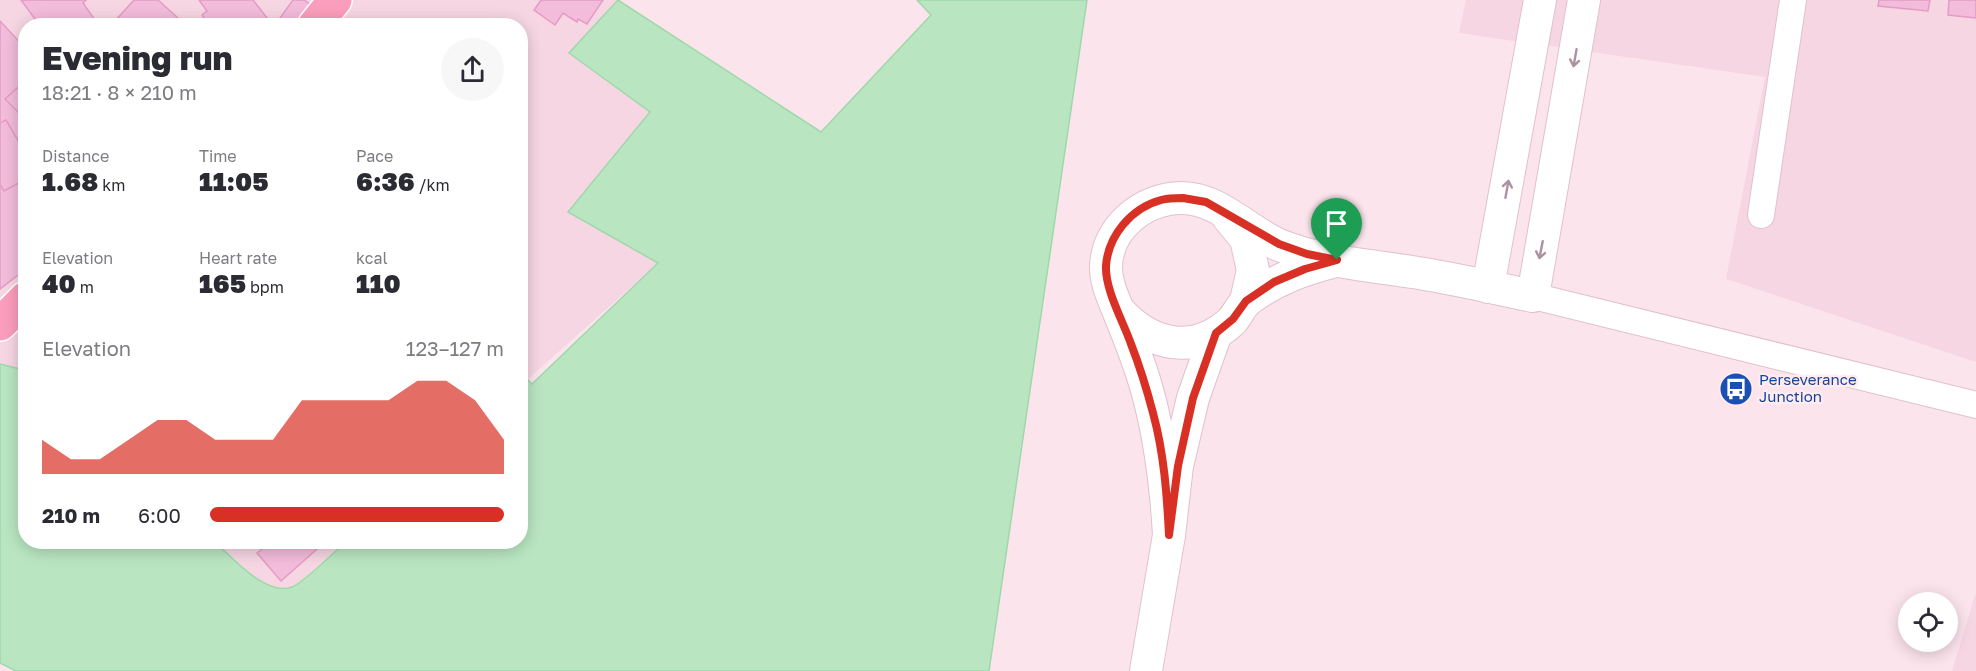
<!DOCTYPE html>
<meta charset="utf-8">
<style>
body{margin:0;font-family:"Golos Text",sans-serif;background:#f7f7f7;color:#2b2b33;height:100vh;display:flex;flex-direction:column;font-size:22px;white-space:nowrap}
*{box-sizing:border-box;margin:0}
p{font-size:20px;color:#7c7c81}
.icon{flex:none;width:33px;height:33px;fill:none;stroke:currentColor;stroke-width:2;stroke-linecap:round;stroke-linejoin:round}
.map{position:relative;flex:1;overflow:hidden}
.drawer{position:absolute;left:18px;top:18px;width:510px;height:531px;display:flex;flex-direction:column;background:#fff;border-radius:24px;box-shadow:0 3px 15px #0003}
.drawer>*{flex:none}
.controls{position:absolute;left:1898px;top:592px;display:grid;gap:12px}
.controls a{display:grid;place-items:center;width:60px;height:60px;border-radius:50%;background:#fff;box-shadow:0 3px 15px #0003;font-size:30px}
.pin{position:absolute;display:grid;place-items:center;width:51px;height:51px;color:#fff;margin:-62px -26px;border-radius:50% 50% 50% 0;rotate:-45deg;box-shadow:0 0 6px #0007}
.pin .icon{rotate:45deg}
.round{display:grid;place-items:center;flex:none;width:63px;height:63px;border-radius:32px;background:#f7f7f7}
.summary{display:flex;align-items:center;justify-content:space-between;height:102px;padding:0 24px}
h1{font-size:33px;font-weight:800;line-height:45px}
.stats{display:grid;grid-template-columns:repeat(3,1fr);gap:9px;height:102px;padding:6px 24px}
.stats div{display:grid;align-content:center}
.stats b{font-size:26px;font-weight:800}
.stats small{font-size:16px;font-weight:400}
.stats p{font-size:16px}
.chart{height:168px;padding:12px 24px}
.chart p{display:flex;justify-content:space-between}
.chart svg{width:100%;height:108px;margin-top:6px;fill:#d93025;opacity:.7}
ul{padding:0 24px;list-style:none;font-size:20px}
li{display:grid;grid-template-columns:96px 72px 1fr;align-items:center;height:45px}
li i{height:15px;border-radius:8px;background:#d93025}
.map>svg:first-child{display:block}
.residential{fill:#f6d6e2}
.water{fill:#b9e6c1;stroke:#9fd8aa;stroke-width:1.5}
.building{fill:#f2bcda;stroke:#e49cc6;stroke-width:1.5}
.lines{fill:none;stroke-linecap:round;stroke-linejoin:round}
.minor-casing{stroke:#e1c0d0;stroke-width:28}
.tertiary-casing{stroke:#e1c0d0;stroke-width:34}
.primary-casing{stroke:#fff;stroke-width:36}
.minor{stroke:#fff;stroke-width:26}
.tertiary{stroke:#fff;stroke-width:32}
.primary{stroke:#fb9dbc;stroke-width:33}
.oneway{stroke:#ac92a2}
.route-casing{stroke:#fff;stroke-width:12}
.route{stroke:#d93025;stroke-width:8}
.labels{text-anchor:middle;stroke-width:5;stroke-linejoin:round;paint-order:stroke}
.transit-label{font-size:15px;fill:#164399;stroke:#ffebf2;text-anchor:start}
</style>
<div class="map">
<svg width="1976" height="671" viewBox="0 0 1976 671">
<rect width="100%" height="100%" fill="#fce4ed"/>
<!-- residential -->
<g class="residential">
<path d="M0,0H618L569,53L650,112L658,263L527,380L520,373V26H26L25,374L20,369L0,364Z"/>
<path d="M1466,0H1976V362L1726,279L1765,77L1459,33Z"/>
<path d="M215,542H346L293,587L277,589L260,582Z"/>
<path d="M1976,592V671H1952Z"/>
</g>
<!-- water -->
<path class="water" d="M618,0L821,132L931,15L917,0H1087L989,671H16L0,663V364L20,369L25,374L26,542H215C232,557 266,597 292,587C302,584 336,550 346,542H520L521,373L532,384L658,263L568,212L650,112L569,53Z"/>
<!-- building -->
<g class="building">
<path d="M21,0H86L83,3L95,20L87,26H40Z"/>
<path d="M134,0H158L178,18L171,26H121L115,21Z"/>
<path d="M199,0H253L271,23L268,26H210L202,15L207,11Z"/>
<path d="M293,0H304L311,5L296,26H291L280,18Z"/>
<path d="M541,0H603L587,24L578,19L577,22L563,13L555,25L534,10Z"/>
<path d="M1879,0H1930L1928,11L1878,6Z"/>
<path d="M1949,0H1976V18L1948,15Z"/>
<path d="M0,21L26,49V269L0,289Z"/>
<path d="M26,80V120L5,99Z"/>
<path d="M6,120L26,154V179L4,191L0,184V123Z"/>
<path d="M271,542H325L281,581L257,553Z"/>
</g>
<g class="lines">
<!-- minor casing -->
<g class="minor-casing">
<g id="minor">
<path d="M1761,215L1793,0"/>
<path d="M1533,296L1976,405"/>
</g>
</g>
<!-- tertiary casing -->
<g class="tertiary-casing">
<g id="tertiary">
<path d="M1228,217L1246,239L1253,270L1246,301"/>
<path d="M1488,287L1540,0"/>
<path d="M1119,311C1151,346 1194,356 1232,321C1238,314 1241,305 1249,299C1276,279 1304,269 1336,261"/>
<path d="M1169,535C1166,484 1160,433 1145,383C1138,360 1129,337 1120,315C1114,299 1106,285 1106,267C1107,227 1144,198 1182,198C1218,198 1247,231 1279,245C1321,262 1368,265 1412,272C1453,278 1493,288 1533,296L1584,0"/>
<path d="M1146,671L1169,535L1177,466L1193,398L1216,333"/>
</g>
</g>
<!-- primary casing -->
<g class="primary-casing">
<g id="primary">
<path d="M314,26L335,0"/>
<path d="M0,324L26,298"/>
</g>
</g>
<!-- minor -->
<use href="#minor" class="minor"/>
<!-- tertiary -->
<use href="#tertiary" class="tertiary"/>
<!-- primary -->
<use href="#primary" class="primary"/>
</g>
<!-- one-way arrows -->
<defs><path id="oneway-shaft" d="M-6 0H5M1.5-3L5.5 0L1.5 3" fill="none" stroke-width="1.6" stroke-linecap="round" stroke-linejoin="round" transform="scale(1.5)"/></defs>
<g class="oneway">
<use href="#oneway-shaft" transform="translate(1575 58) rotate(100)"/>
<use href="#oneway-shaft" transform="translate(1507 189) rotate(-80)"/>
<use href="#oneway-shaft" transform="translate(1541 250) rotate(101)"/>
</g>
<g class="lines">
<!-- route casing -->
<g class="route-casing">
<path id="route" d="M1183,198L1206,202L1279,244L1307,254L1337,260L1305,269L1274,282L1246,301L1233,319L1216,333L1193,398L1178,466L1169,535C1167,495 1164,453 1153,413C1147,390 1140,367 1131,344C1123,321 1105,290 1106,266C1108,236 1131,208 1161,200C1168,198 1176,198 1183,198Z"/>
</g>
<!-- route -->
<use href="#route" class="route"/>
</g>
<!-- icons -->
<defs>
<g id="bus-disc" transform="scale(1.725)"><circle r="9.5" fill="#1a4fb4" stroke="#ffebf2"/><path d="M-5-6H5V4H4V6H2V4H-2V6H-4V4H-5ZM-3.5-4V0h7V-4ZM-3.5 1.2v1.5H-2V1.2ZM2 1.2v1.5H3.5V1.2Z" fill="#fff"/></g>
</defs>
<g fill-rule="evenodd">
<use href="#bus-disc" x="1736" y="389"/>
</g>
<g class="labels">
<!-- transit labels -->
<g class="transit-label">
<text x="1759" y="385">Perseverance<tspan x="1759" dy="17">Junction</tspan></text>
</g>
</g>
</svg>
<div class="controls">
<a><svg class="icon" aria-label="locate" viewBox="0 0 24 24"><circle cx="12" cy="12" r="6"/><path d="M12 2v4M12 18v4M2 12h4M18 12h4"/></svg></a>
</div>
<div class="pin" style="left:1337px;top:260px;background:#1e9e55"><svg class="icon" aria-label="arrive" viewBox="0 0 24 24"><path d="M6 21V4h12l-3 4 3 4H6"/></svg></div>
<section class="drawer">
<div class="summary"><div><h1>Evening run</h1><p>18:21 · 8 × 210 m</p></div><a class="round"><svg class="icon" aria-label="share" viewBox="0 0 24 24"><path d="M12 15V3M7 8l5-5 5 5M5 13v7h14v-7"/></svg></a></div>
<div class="stats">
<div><p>Distance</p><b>1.68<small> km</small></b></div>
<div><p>Time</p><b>11:05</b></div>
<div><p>Pace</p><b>6:36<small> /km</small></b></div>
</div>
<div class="stats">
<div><p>Elevation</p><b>40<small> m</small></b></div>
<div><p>Heart rate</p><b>165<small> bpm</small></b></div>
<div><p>kcal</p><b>110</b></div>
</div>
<div class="chart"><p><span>Elevation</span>123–127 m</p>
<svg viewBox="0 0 160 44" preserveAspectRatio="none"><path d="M0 44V30L10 38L20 38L30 30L40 22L50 22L60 30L70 30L80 30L90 14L100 14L110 14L120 14L130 6L140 6L150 14L160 30V44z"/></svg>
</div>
<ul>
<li><b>210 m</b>6:00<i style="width:100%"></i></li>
</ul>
</section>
</div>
